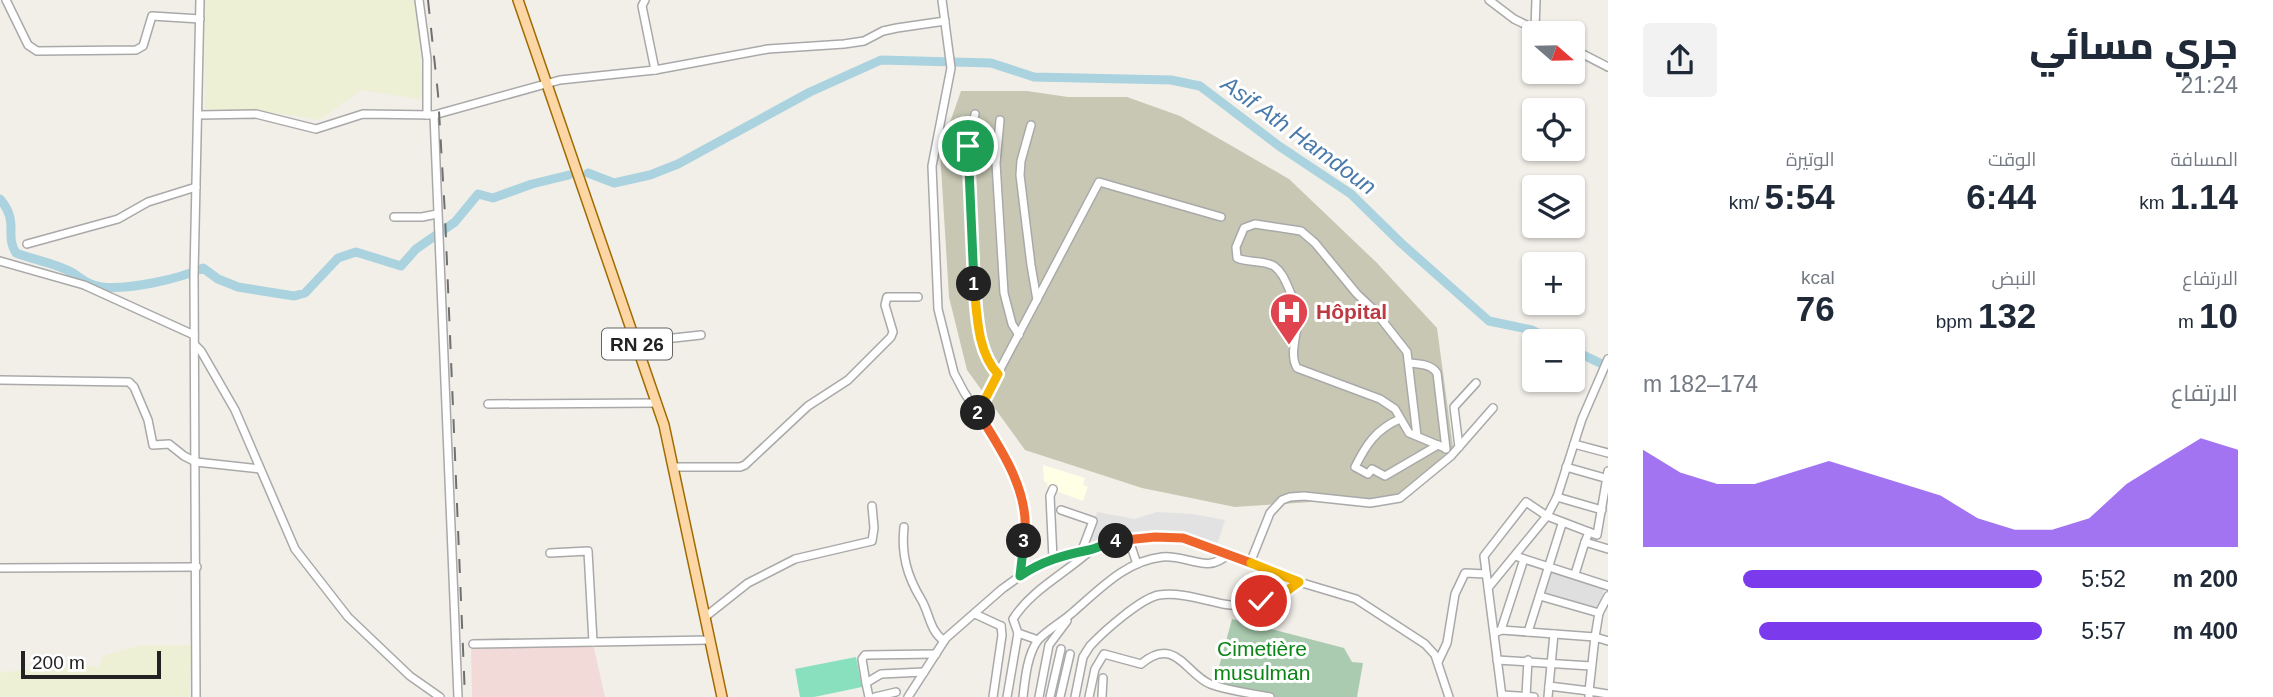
<!DOCTYPE html>
<html lang="ar">
<meta charset="utf-8">
<style>
body{margin:0;font-family:Arial,Cairo,sans-serif;background:#f2f2f3;color:#1f2937;direction:rtl;height:100vh;display:flex;flex-direction:column;font-size:26px;white-space:nowrap}
*{box-sizing:border-box;margin:0}
p{font-size:23px;color:#747a83}
.icon{flex:none;width:38px;height:38px;fill:none;stroke:currentColor;stroke-width:2;stroke-linecap:round;stroke-linejoin:round}
.map{position:relative;flex:1;overflow:hidden;direction:ltr}
.panel{display:flex;flex-direction:column;background:#fff;width:665px}
.panel>*{flex:none}
.needle{width:46px;rotate:110deg}
.fabs{position:absolute;left:1522px;top:21px;display:grid;gap:14px}
.fabs a{display:grid;place-items:center;width:63px;height:63px;border-radius:7px;background:#fff;box-shadow:0 2px 5px #0004;font-size:35px}
.scale{position:absolute;left:21px;bottom:18px;width:140px;box-sizing:border-box;padding-left:7px;border:4px solid #222;border-top:0;font-size:19px;line-height:24px;white-space:nowrap;color:#222;-webkit-text-stroke:5px #fff;paint-order:stroke}
.pin{position:absolute;display:grid;place-items:center;width:60px;height:60px;color:#fff;margin:-30px;border:4px solid #fff;border-radius:50%;box-shadow:0 2px 7px #0007}
.km{position:absolute;width:35px;height:35px;margin:-18px;border-radius:50%;background:#222;color:#fff;font-size:19px;line-height:35px;text-align:center}
.round{display:grid;place-items:center;flex:none;width:74px;height:74px;border-radius:7px;background:#f2f2f3}
.headline{display:flex;align-items:center;justify-content:space-between;height:119px;padding:0 35px}
h1{font-size:38px;font-weight:800;line-height:52px}
.metrics{display:grid;grid-template-columns:repeat(3,1fr);gap:10px;height:119px;padding:7px 35px}
.metrics div{display:grid;align-content:center}
.metrics b{font-size:35px;font-weight:800}
.metrics small{font-size:19px;font-weight:400}
.metrics p{font-size:19px}
.chart{height:196px;padding:14px 35px}
.chart p{display:flex;justify-content:space-between}
.chart svg{width:100%;height:126px;margin-top:7px;fill:#7c3aed;opacity:.7}
ul{padding:0 35px;list-style:none;font-size:23px}
li{display:grid;grid-template-columns:112px 84px 1fr;align-items:center;height:52px}
li i{height:18px;border-radius:9px;background:#7c3aed}
main{display:flex;flex:1;min-height:0}
.map>svg:first-child{display:block}
.residential{fill:#e0dfdf}
.commercial{fill:#f2dad9}
.education{fill:#ffffe5}
.construction{fill:#c7c7b4}
.farmland{fill:#eef0d5}
.cemetery{fill:#aacbaf}
.pitch{fill:#88e0be}
.parking{fill:#e2e2e2}
.lines{fill:none;stroke-linecap:round;stroke-linejoin:round}
.river{stroke:#aad3df;stroke-width:9}
.minor-casing{stroke:#a9a9a9;stroke-width:10}
.major-casing{stroke:#a06b00;stroke-width:12}
.minor{stroke:#fff;stroke-width:7}
.major{stroke:#fcd6a4;stroke-width:9}
.rail{stroke:#707070;stroke-width:2;stroke-dasharray:14 14;stroke-linecap:butt}
.split-1-casing{stroke:#fff;stroke-width:14}
.split-2-casing{stroke:#fff;stroke-width:14}
.split-3-casing{stroke:#fff;stroke-width:14}
.split-4-casing{stroke:#fff;stroke-width:14}
.split-5-casing{stroke:#fff;stroke-width:14}
.split-6-casing{stroke:#fff;stroke-width:14}
.split-1{stroke:#22a559;stroke-width:9}
.split-2{stroke:#f5b400;stroke-width:9}
.split-3{stroke:#f0652b;stroke-width:9}
.split-4{stroke:#22a559;stroke-width:9}
.split-5{stroke:#f0652b;stroke-width:9}
.split-6{stroke:#f5b400;stroke-width:9}
.labels{text-anchor:middle;stroke-width:6;stroke-linejoin:round;paint-order:stroke}
.shield{fill:#fff;stroke:#646464;stroke-width:2}
.shield-label{font-size:19px;font-weight:bold;fill:#222}
.health-label{font-size:21px;font-weight:bold;fill:#be3a42;stroke:#fff;text-anchor:start}
.park-label{font-size:21px;fill:#0c8416;stroke:#fff}
.water-label{font-size:23px;font-style:italic;fill:#4a7aab;stroke:#fff}
</style>
<main>
<section class="panel">
<div class="headline"><div><h1>جري مسائي</h1><p>21:24</p></div><a class="round"><svg class="icon" aria-label="share" viewBox="0 0 24 24"><path d="M12 15V3M7 8l5-5 5 5M5 13v7h14v-7"/></svg></a></div>
<div class="metrics">
<div><p>المسافة</p><b>1.14<small> km</small></b></div>
<div><p>الوقت</p><b>6:44</b></div>
<div><p>الوتيرة</p><b>5:54<small> /km</small></b></div>
</div>
<div class="metrics">
<div><p>الارتفاع</p><b>10<small> m</small></b></div>
<div><p>النبض</p><b>132<small> bpm</small></b></div>
<div><p>kcal</p><b>76</b></div>
</div>
<div class="chart"><p><span>الارتفاع</span>174–182 m</p>
<svg viewBox="0 0 160 44" preserveAspectRatio="none"><path d="M0 44V10L10 18L20 22L30 22L40 18L50 14L60 18L70 22L80 26L90 34L100 38L110 38L120 34L130 22L140 14L150 6L160 10V44z"/></svg>
</div>
<ul>
<li><b>200 m</b>5:52<i style="width:75%"></i></li>
<li><b>400 m</b>5:57<i style="width:71%"></i></li>
</ul>
</section>
<div class="map">
<svg width="1608" height="697" viewBox="0 0 1608 697">
<rect width="100%" height="100%" fill="#f2efe9"/>
<!-- residential -->
<path class="residential" d="M1551,570L1605,585L1600,608L1596,610L1544,594Z"/>
<!-- commercial -->
<path class="commercial" d="M593,644L605,697H472L471,646Z"/>
<!-- education -->
<path class="education" d="M1043,465L1085,478L1083,485L1088,487L1083,501L1048,488L1047,482H1044Z"/>
<!-- construction -->
<path class="construction" d="M961,91H1027L1068,97H1127L1180,116L1289,179L1377,263L1437,328L1453,447L1400,496L1235,507L1142,488L1025,450L967,370L949,297L940,151Z"/>
<!-- farmland -->
<g class="farmland">
<path d="M204,0H416L424,100L361,90L320,120L270,112H205Z"/>
<path d="M141,645H192L189,697H0V673L63,664L98,667L103,656Z"/>
</g>
<!-- cemetery -->
<path class="cemetery" d="M1232,619L1344,648L1352,662L1363,663L1357,697H1269L1214,685Z"/>
<!-- pitch -->
<path class="pitch" d="M856,657L862,687L814,697H800L795,669Z"/>
<!-- parking -->
<path class="parking" d="M1097,512L1135,519L1157,512L1193,514L1225,520L1216,547L1191,536L1143,535L1087,544Z"/>
<g class="lines">
<!-- river -->
<g class="river">
<path d="M588,173L614,183L650,175L678,164L810,92L881,60L991,63L1034,77L1171,80L1200,86L1279,146L1351,194L1401,243L1489,321L1532,330L1555,341"/>
<path d="M0,199C20,223 4,234 16,253C34,260 56,263 73,273C82,279 90,286 102,287C129,290 179,279 203,268L218,279L238,287L294,296L305,293L338,258L356,252L401,266L416,249L455,222L478,194L493,198L532,184L569,175"/>
<path d="M1573,350L1608,367"/>
</g>
<!-- minor casing -->
<g class="minor-casing">
<g id="minor">
<path d="M6,0L28,45L37,51L136,50L143,46L152,16L200,19"/>
<path d="M419,0L427,59V115"/>
<path d="M645,0L642,6L655,70"/>
<path d="M942,0L951,68L932,166L938,309L954,373L964,392L1005,456L1016,485L1025,518L1020,576"/>
<path d="M1489,0L1514,19L1543,33"/>
<path d="M1535,29L1536,0"/>
<path d="M1573,49L1608,67"/>
<path d="M975,114L967,159L973,273L982,344L990,364L998,374"/>
<path d="M199,115L256,114L316,129L363,114L434,115L560,80L655,70L768,49L844,44L864,41L883,31L897,28L945,21"/>
<path d="M434,115L458,697"/>
<path d="M1000,120L996,163L1004,293L1012,324L1019,335"/>
<path d="M1031,125L1021,161L1020,175L1031,265L1037,300"/>
<path d="M394,217H422L437,214"/>
<path d="M27,244L118,219L148,202L196,187"/>
<path d="M0,261L84,285L194,335"/>
<path d="M637,342L701,335"/>
<path d="M195,345L201,351L235,410L295,549L348,617L410,676L440,697"/>
<path d="M1409,363C1419,364 1431,364 1437,373L1446,449"/>
<path d="M0,380L129,382L134,387L148,420L153,445L169,444L184,456L196,462L260,469"/>
<path d="M488,404L657,403"/>
<path d="M977,413L1099,182L1221,217"/>
<path d="M1400,419C1376,429 1366,445 1355,467L1368,474L1372,469L1385,476L1438,445"/>
<path d="M1417,436L1407,352L1374,310L1357,294L1315,243L1301,231L1255,224L1244,228L1236,247L1237,258C1248,263 1263,260 1274,266C1282,272 1285,280 1289,289C1293,299 1298,309 1298,320C1297,335 1289,355 1297,368L1380,399L1395,409L1409,433L1445,448"/>
<path d="M1574,444L1608,453"/>
<path d="M1459,447L1454,407L1476,383"/>
<path d="M674,467H740L745,465L808,406L848,380L891,337L893,332L885,305L887,297H918"/>
<path d="M1566,467L1608,479"/>
<path d="M1053,489L1050,496L1053,559"/>
<path d="M1557,497L1602,510"/>
<path d="M1061,510L1093,521L1082,550"/>
<path d="M904,527C901,554 907,576 921,599C930,614 929,630 944,641"/>
<path d="M1589,532L1547,516L1557,497L1582,419L1608,359"/>
<path d="M1129,540L1137,564"/>
<path d="M1585,542L1589,532L1597,535L1608,471"/>
<path d="M550,553L588,551L593,642"/>
<path d="M1515,556L1608,586"/>
<path d="M1250,563L1270,513L1282,500L1290,497L1304,496L1370,503L1400,498L1451,456L1493,408"/>
<path d="M0,568L197,567"/>
<path d="M1575,574L1585,542L1608,549"/>
<path d="M1488,588L1547,516L1526,502L1484,556L1502,697"/>
<path d="M1540,596L1599,613"/>
<path d="M975,614L1001,626"/>
<path d="M705,617L748,583L795,559L872,541L874,528L872,506"/>
<path d="M1501,630L1524,559"/>
<path d="M1528,632L1562,524"/>
<path d="M1018,633L1038,640"/>
<path d="M1495,633L1501,630L1595,637L1599,613L1608,596"/>
<path d="M1554,634L1549,686L1589,691L1595,637L1608,641"/>
<path d="M473,644L710,640"/>
<path d="M1497,660L1591,666"/>
<path d="M1438,662L1447,643L1455,594L1465,573L1486,574"/>
<path d="M866,683L862,659L865,655L936,654"/>
<path d="M1502,695L1534,697"/>
<path d="M1526,696L1528,660"/>
<path d="M196,697L194,275L200,0"/>
<path d="M869,697L866,683L881,674L924,672"/>
<path d="M875,697L896,692"/>
<path d="M908,697L946,638L1002,589L1027,571L1065,554L1091,550L1106,542L1167,537L1197,542L1299,582L1356,599L1425,644L1435,655L1449,697"/>
<path d="M993,697L1002,635L1001,626"/>
<path d="M1007,697L1018,633L1013,619C1031,590 1066,573 1091,550"/>
<path d="M1023,697C1025,680 1027,655 1038,640C1047,630 1062,622 1072,613C1099,590 1125,561 1162,557C1186,554 1208,575 1228,554"/>
<path d="M1039,697L1049,645L1067,621"/>
<path d="M1050,697L1061,649"/>
<path d="M1060,697L1070,654"/>
<path d="M1075,697L1083,657L1090,646C1103,632 1141,598 1159,595C1180,592 1203,600 1223,604C1249,609 1280,599 1299,582"/>
<path d="M1089,697L1095,669L1104,654L1141,664C1175,635 1186,674 1210,684C1229,691 1250,693 1270,697"/>
<path d="M1102,697L1103,678"/>
<path d="M1548,697L1549,686"/>
<path d="M1589,697V691L1608,694"/>
</g>
</g>
<!-- major casing -->
<g class="major-casing">
<path id="major" d="M518,0L664,425L722,697"/>
</g>
<!-- minor -->
<use href="#minor" class="minor"/>
<!-- major -->
<use href="#major" class="major"/>
<!-- rail -->
<path class="rail" d="M428,0L438,94L445,215L465,697"/>
</g>
<g class="lines">
<!-- split-1 casing -->
<g class="split-1-casing">
<path id="split-1" d="M968,146L974,284"/>
</g>
<!-- split-2 casing -->
<g class="split-2-casing">
<path id="split-2" d="M974,284C977,314 977,352 998,374L978,413"/>
</g>
<!-- split-3 casing -->
<g class="split-3-casing">
<path id="split-3" d="M978,413C1002,450 1032,495 1024,541"/>
</g>
<!-- split-4 casing -->
<g class="split-4-casing">
<path id="split-4" d="M1024,541L1020,576C1042,561 1064,555 1089,550C1099,548 1106,542 1116,541"/>
</g>
<!-- split-5 casing -->
<g class="split-5-casing">
<path id="split-5" d="M1116,541L1155,537L1183,538L1251,563"/>
</g>
<!-- split-6 casing -->
<g class="split-6-casing">
<path id="split-6" d="M1251,563L1299,582L1281,595L1261,601"/>
</g>
<!-- split-1 -->
<use href="#split-1" class="split-1"/>
<!-- split-2 -->
<use href="#split-2" class="split-2"/>
<!-- split-3 -->
<use href="#split-3" class="split-3"/>
<!-- split-4 -->
<use href="#split-4" class="split-4"/>
<!-- split-5 -->
<use href="#split-5" class="split-5"/>
<!-- split-6 -->
<use href="#split-6" class="split-6"/>
</g>
<!-- icons -->
<defs>
<g id="hospital-pin" transform="scale(2.0125)"><path d="M0 17L-7.5 6A9.5 9.5 0 1 1 7.5 6Z" fill="#e0444e" stroke="#fff"/><path d="M-5-5h3v3.5h4V-5h3V5h-3V1.5h-4V5h-3Z" fill="#fff"/></g>
</defs>
<g fill-rule="evenodd">
<use href="#hospital-pin" x="1289" y="312"/>
</g>
<g class="labels">
<!-- shield labels -->
<rect class="shield" x="602" y="328.5" width="70" height="31" rx="5"/>
<g class="shield-label">
<text x="637" y="351">RN 26</text>
</g>
<!-- health labels -->
<g class="health-label">
<text x="1316" y="319">Hôpital</text>
</g>
<!-- park labels -->
<g class="park-label">
<text x="1262" y="656">Cimetière<tspan x="1262" dy="24">musulman</tspan></text>
</g>
<!-- water labels -->
<g class="water-label">
<text transform="translate(1299 135) rotate(36)" y="8">Asif Ath Hamdoun</text>
</g>
</g>
</svg>
<div class="fabs">
<a><svg class="needle" viewBox="-14 -14 28 28"><path d="M0-13l5 13h-10z" fill="#e53935"/><path d="M0 13l5-13h-10z" fill="#747a83"/></svg></a>
<a><svg class="icon" aria-label="locate" viewBox="0 0 24 24"><circle cx="12" cy="12" r="6"/><path d="M12 2v4M12 18v4M2 12h4M18 12h4"/></svg></a>
<a><svg class="icon" aria-label="layers" viewBox="0 0 24 24"><path d="M12 4l9 5-9 5-9-5zM3 14l9 5 9-5"/></svg></a>
<a>+</a>
<a>−</a>
</div>
<div class="scale">200 m</div>
<div class="pin" style="left:968px;top:146px;background:#1e9e55"><svg class="icon" aria-label="arrive" viewBox="0 0 24 24"><path d="M6 21V4h12l-3 4 3 4H6"/></svg></div>
<div class="pin" style="left:1261px;top:601px;background:#d93025"><svg class="icon" aria-label="check" viewBox="0 0 24 24"><path d="M5 12l5 5 9-10"/></svg></div>
<b class="km" style="left:974px;top:284px">1</b>
<b class="km" style="left:978px;top:413px">2</b>
<b class="km" style="left:1024px;top:541px">3</b>
<b class="km" style="left:1116px;top:541px">4</b>
</div>
</main>
